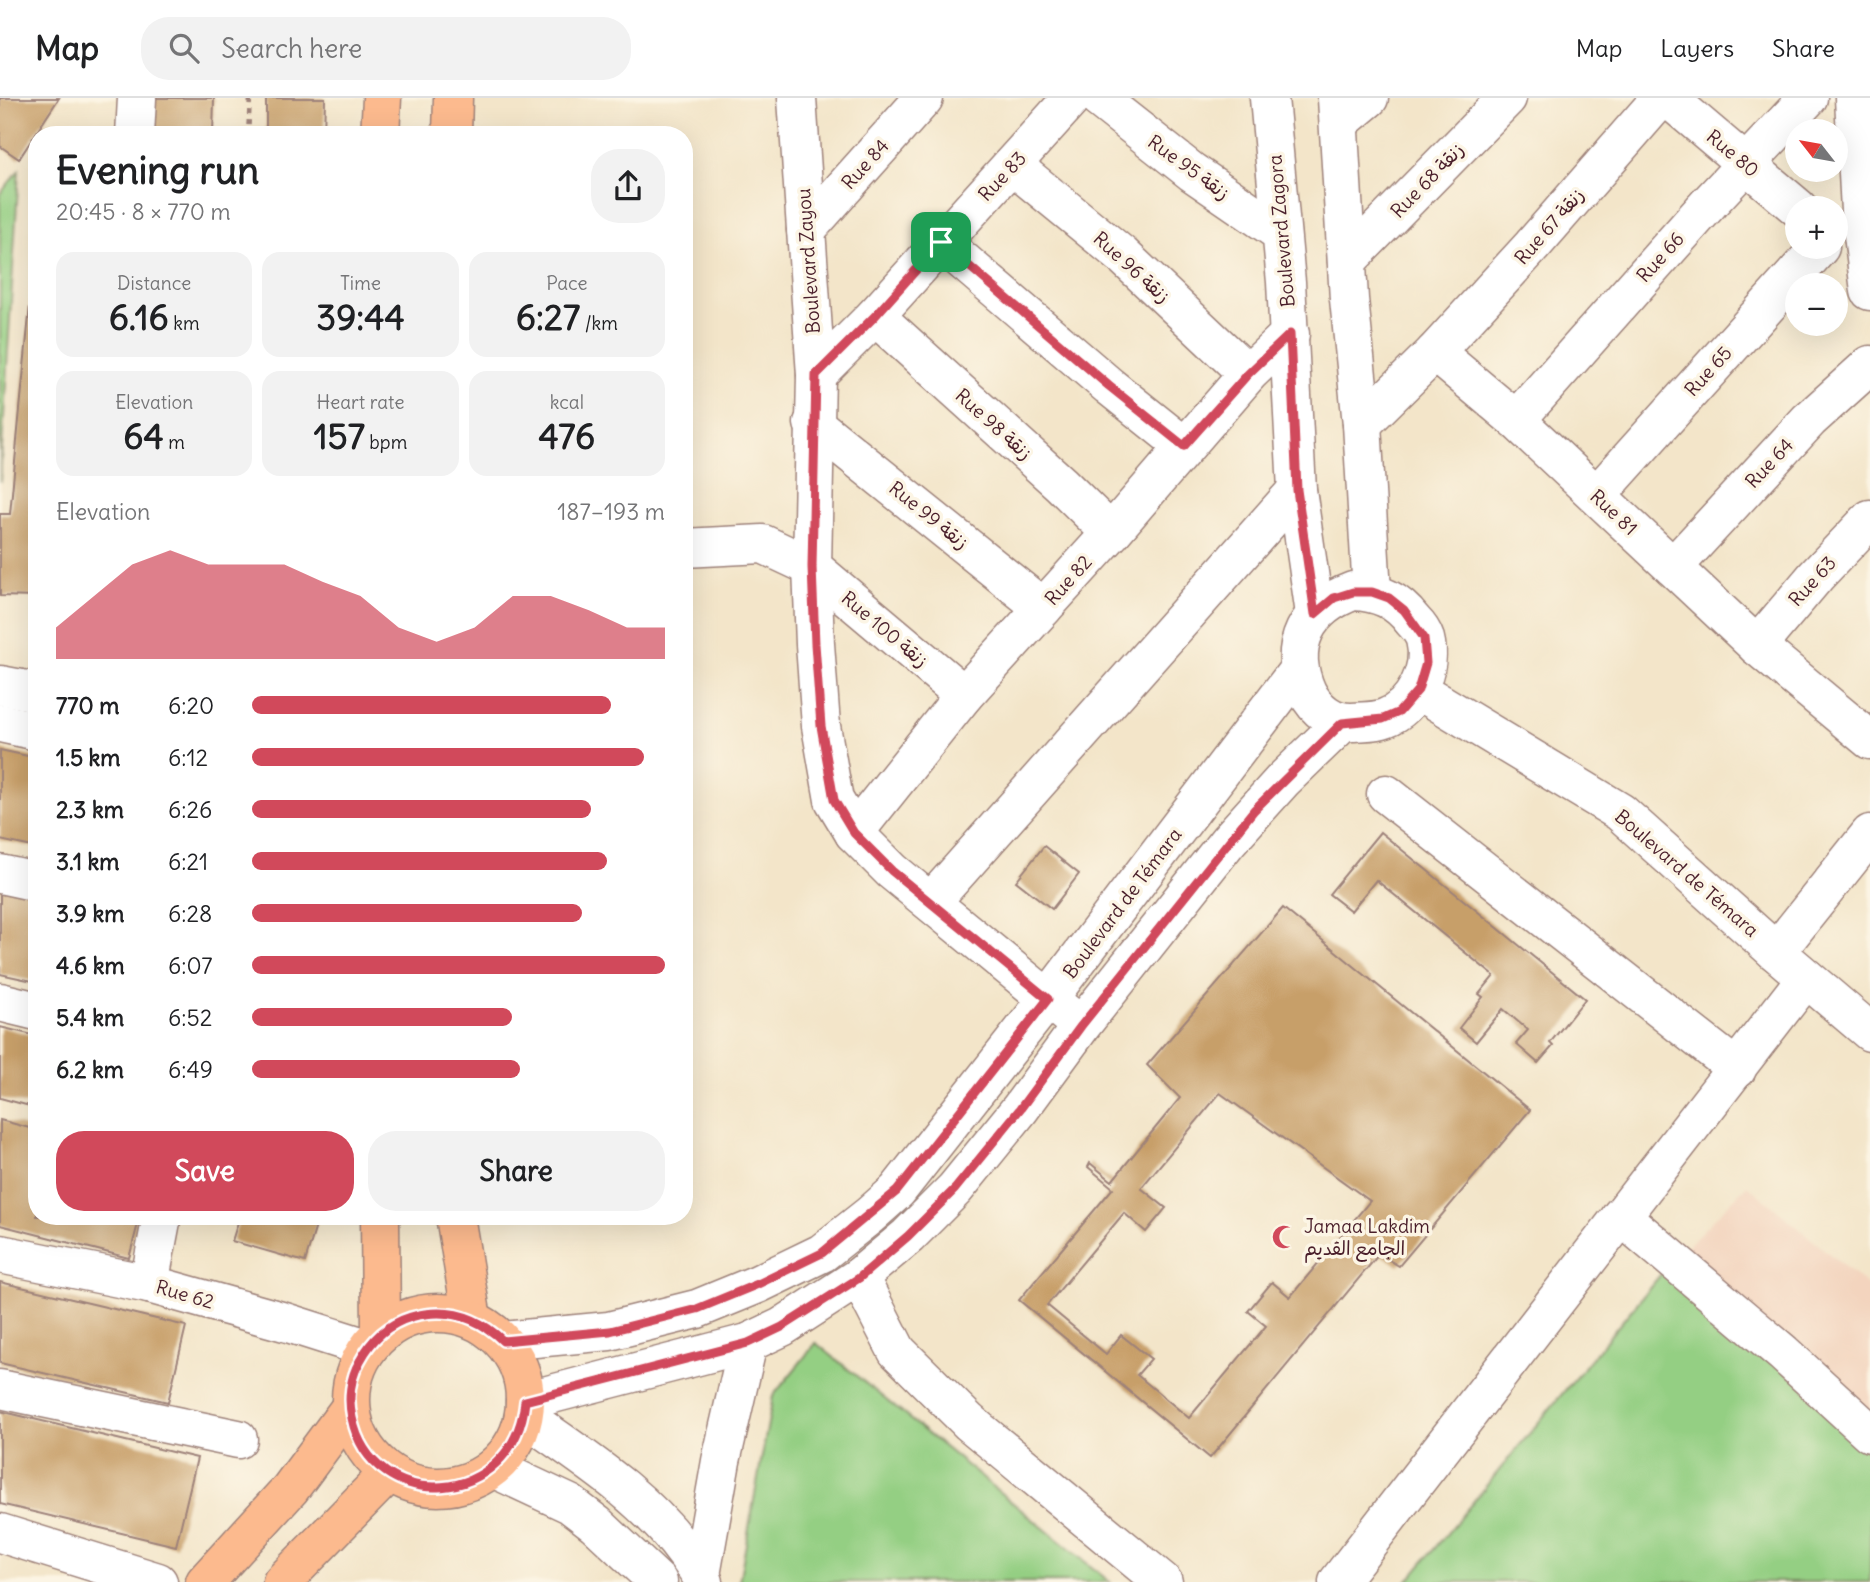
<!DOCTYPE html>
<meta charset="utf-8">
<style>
body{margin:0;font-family:Delius,"Playpen Sans Arabic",sans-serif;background:#f2f2f2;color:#202124;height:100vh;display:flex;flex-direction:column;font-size:26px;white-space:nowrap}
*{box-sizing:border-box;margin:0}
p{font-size:23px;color:#757577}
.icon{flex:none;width:38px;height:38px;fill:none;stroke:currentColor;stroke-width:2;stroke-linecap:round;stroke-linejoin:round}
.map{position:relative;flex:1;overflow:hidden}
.side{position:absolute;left:28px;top:28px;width:665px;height:1099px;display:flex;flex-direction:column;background:#fff;border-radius:28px;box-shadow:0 7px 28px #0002}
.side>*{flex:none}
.needle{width:46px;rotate:301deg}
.tools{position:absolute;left:1785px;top:21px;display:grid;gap:14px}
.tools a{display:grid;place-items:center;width:63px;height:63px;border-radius:50%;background:#fff;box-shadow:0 7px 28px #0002;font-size:35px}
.pin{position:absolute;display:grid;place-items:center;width:60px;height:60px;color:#fff;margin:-30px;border-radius:14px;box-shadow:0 4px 10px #0006}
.round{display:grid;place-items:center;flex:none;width:74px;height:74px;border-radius:28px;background:#f2f2f2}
.summary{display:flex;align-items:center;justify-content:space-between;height:119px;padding:0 28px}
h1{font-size:38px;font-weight:800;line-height:52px}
.figures{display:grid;grid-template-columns:repeat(3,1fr);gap:10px;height:119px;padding:7px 28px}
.figures div{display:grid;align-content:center;border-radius:18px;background:#f2f2f2;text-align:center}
.figures b{font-size:35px;font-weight:800}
.figures small{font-size:19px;font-weight:400}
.figures p{font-size:19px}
.chart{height:196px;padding:14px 28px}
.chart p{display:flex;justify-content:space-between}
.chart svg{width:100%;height:126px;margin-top:7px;fill:#d1495b;opacity:.7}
.primary-button{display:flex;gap:14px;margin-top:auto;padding:14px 28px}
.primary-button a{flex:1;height:80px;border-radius:28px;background:#d1495b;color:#fff;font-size:28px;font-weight:800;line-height:80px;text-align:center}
.primary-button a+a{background:#f2f2f2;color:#202124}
ul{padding:0 28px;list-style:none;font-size:23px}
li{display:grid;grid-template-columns:112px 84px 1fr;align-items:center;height:52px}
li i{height:18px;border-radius:9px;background:#d1495b}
header{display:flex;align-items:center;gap:42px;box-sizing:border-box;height:98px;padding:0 35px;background:#fff;border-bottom:2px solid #e0e0e0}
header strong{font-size:33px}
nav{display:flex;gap:38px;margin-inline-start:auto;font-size:24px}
.search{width:490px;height:63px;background:#f2f2f2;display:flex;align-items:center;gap:18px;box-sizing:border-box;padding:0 24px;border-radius:28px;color:#757577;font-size:26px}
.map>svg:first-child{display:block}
.built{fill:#f3d4be}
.green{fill:#94cf83;stroke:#6f7757;stroke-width:2}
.building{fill:#c79f69;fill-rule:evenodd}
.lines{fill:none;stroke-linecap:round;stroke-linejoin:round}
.minor-casing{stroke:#9e827a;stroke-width:41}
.major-casing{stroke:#9e827a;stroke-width:41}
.path{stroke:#9e827a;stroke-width:4.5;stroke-dasharray:5 5;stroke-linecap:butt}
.minor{stroke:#fff;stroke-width:38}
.major{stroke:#fcba8e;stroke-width:38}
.route-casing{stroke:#fff;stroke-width:14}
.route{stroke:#d1495b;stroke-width:9}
.labels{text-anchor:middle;stroke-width:7;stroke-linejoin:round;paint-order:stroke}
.street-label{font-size:19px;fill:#4a1f2b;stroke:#fcf5e5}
.poi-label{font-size:19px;fill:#4a1f2b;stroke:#fcf5e5;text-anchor:start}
</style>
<header>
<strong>Map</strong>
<div class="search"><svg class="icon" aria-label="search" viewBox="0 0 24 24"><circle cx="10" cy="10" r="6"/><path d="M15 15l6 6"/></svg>Search here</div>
<nav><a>Map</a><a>Layers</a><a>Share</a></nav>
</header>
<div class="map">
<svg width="1870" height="1484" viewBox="0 0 1870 1484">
<rect width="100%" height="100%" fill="#fcf5e5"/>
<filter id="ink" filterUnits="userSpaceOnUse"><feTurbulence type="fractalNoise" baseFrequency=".0143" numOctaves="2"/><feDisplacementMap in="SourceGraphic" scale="14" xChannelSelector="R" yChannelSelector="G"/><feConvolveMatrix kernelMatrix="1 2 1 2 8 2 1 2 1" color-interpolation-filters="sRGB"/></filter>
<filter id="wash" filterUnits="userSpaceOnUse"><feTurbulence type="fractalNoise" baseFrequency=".00686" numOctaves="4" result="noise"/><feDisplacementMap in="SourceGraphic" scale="28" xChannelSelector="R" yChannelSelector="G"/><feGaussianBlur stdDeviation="1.57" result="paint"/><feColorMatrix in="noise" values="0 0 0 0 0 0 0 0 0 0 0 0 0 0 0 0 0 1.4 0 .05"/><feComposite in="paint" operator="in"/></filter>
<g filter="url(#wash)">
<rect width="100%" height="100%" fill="#f3e5c9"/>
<!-- built -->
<path class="built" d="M1747,1087L1870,1190V1331L1666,1170Z"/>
<!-- green -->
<g class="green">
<path d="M19,72L0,384V96Z"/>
<path d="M1666,1170L1870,1331V1484H1407Z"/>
<path d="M816,1245L1110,1484H739L773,1298Z"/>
</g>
<g id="blocks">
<!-- building -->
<g class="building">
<path d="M0,0H59L19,61L0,48Z"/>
<path d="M154,0H214L213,37H153Z"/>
<path d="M266,0H325L324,37H266Z"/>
<path d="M35,155H37V499L0,498V416H10Z"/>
<path d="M0,652L37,660V750L0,742Z"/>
<path d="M1380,734L1585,901L1550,945L1553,948L1538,965L1516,946L1528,932L1503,911L1476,944L1459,930L1483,899L1479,896L1494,878L1376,782L1351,813L1329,796Z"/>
<path d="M1044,748L1079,776L1052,811L1016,783Z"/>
<path d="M0,780L37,789V884L0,876Z"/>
<path d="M1283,810L1530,1012L1399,1168L1379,1156L1210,1360L1019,1202L1113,1090L1088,1069L1090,1065L1112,1083L1180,1000L1147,967ZM1220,995L1370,1103L1290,1199L1272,1184L1248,1213L1266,1228L1189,1320L1137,1277L1151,1261L1121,1237L1106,1256L1047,1207L1124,1115L1146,1134L1166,1110L1141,1090Z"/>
<path d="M0,929L37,938V1010L0,1000Z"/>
<path d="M0,1022L37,1032V1118H140L129,1160L0,1127Z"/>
<path d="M240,1118H319L305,1164L232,1143Z"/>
<path d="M0,1184L186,1228L168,1304L0,1265Z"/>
<path d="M0,1313L197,1360L176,1448L0,1406Z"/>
</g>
</g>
</g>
<g filter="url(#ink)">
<use href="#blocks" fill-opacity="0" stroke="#9e827a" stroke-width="2"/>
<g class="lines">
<!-- minor casing -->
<g class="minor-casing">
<g id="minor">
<path d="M797,0L816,277L812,469L815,546L821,628L834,702L854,735L892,773L1069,918"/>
<path d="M1098,0L1192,74L1281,135"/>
<path d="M1269,0L1286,184L1297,392L1315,516"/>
<path d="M1337,0L1349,201L1362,326L1372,494"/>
<path d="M1668,0L1798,110"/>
<path d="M1854,0L1860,113L1870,193"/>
<path d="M1339,25L1369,0"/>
<path d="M135,37L137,0"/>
<path d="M1012,67L1122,157L1248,276"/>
<path d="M806,132L924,0"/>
<path d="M941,144L1109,288L1184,348"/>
<path d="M1347,163L1507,0"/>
<path d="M875,218L1061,386L1111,435"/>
<path d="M1435,254L1516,322L1757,548L1870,642"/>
<path d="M816,277L875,218L1072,0"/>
<path d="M1516,322L1710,104L1808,0"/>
<path d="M813,325L1043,510"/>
<path d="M1362,326L1435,254L1532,148L1661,0"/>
<path d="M1597,397L1820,149"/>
<path d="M684,450L763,446L812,469L964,597"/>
<path d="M1673,469L1809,322L1870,267"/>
<path d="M1353,493C1379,494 1397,502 1413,523C1417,527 1423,535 1425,541C1433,571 1414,609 1385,620C1375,624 1363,623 1353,624C1333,625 1316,612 1307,594C1286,547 1307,510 1353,493Z"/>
<path d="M1757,548L1816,478L1870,421"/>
<path d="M0,587L37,594"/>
<path d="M1418,592L1620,714L1776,854L1870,934"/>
<path d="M0,625L37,633"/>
<path d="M1386,696L1737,971"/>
<path d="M854,735L964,597L1111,435L1248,276L1290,236"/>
<path d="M0,776L37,784"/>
<path d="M931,804L1297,392"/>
<path d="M1776,854L1870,736"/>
<path d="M0,904L37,913"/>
<path d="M1621,1118L1783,1255L1870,1335"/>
<path d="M0,1156L149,1186L285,1224L367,1250"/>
<path d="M859,1179L897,1253L969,1324L1163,1484"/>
<path d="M149,1186L162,1118"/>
<path d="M503,1243L609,1233L697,1211L758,1186L822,1155L870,1117L897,1093L919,1065L1048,901L1299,571"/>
<path d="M0,1291L238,1341"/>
<path d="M525,1303L748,1245L782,1229L859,1179L908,1138L955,1091L1020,1011L1081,928L1228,743L1283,682L1342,625"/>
<path d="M524,1318C582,1359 645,1398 687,1457C693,1466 700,1474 704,1484"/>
<path d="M493,1370L570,1406L596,1426L658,1484"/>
<path d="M0,1435L158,1484"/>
<path d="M701,1477L721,1363L748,1245"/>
<path d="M1338,1484L1806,880"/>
</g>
</g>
<!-- major casing -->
<g class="major-casing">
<g id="major">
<path d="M380,37L382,0"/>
<path d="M452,37L453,0"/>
<path d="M380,1118L381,1235"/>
<path d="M455,1118L472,1221"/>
<circle cx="438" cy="1302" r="87"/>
<path d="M205,1484L290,1391L350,1310"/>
<path d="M282,1484L389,1375"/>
</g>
</g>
<!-- path -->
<path class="path" d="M248,37L250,0"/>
<!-- minor -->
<use href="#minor" class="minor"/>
<!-- major -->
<use href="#major" class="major"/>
</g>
</g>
<g class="lines" filter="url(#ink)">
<!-- route casing -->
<g class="route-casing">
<path id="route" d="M941,144L1109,288L1184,348L1248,276L1290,236L1297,392L1315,516L1334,500L1353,494H1372L1389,500L1404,512L1424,540L1426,565L1418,592L1399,614L1383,621L1342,625L1254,712L1081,928L1020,1011L955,1091L908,1138L859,1180L782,1229L748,1245L525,1303C514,1411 372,1418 352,1320C348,1301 350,1280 360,1263C371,1242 388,1226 411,1219C447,1209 477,1218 503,1243L610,1233L697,1211L758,1186L822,1155L897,1093L1048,901L892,773L854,735L834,702L821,628L815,546L812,469L816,277L875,218Z"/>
</g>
<!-- route -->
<use href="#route" class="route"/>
</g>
<!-- icons -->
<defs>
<g id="mosque-bare" transform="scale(1.89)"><path d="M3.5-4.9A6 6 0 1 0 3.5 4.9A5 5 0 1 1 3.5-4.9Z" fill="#d1495b" stroke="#fcf5e5" stroke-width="2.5" paint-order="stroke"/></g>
</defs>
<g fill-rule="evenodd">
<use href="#mosque-bare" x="1284" y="1139"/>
</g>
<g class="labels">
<!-- street labels -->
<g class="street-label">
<text transform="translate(1733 55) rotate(40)" y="7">Rue 80</text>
<text transform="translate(865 66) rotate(-48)" y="7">Rue 84</text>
<text transform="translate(1189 69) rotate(36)" y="7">Rue 95 زنقة</text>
<text transform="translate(1002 78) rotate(-47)" y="7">Rue 83</text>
<text transform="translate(1427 82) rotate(-46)" y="7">Rue 68 زنقة</text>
<text transform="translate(1549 128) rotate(-49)" y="7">Rue 67 زنقة</text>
<text transform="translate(1281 133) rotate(-95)" y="7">Boulevard Zagora</text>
<text transform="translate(1660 159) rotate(-48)" y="7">Rue 66</text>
<text transform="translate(808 163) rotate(-94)" y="7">Boulevard Zayou</text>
<text transform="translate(1132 169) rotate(42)" y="7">Rue 96 زنقة</text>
<text transform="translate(1708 273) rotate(-48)" y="7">Rue 65</text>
<text transform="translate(994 326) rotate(42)" y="7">Rue 98 زنقة</text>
<text transform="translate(1769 365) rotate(-47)" y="7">Rue 64</text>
<text transform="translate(1614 414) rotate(43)" y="7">Rue 81</text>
<text transform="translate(929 417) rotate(39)" y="7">Rue 99 زنقة</text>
<text transform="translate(1068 482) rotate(-48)" y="7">Rue 82</text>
<text transform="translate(1812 483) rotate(-48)" y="7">Rue 63</text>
<text transform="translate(885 531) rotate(40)" y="7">Rue 100 زنقة</text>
<text transform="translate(1687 775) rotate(41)" y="7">Boulevard de Témara</text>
<text transform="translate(1122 805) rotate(-53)" y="7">Boulevard de Témara</text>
<text transform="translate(185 1196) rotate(16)" y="7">Rue 62</text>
</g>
<!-- poi labels -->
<g class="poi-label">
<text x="1304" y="1135">Jamaa Lakdim<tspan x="1304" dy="22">الجامع القديم</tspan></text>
</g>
</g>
</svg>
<div class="tools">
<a><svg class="needle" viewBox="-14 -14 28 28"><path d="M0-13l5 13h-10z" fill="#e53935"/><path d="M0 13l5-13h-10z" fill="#757577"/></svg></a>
<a>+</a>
<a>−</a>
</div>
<div class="pin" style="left:941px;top:144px;background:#1e9e55"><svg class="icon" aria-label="arrive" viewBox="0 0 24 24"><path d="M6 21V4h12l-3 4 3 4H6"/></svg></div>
<section class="side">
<div class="summary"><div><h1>Evening run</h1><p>20:45 · 8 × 770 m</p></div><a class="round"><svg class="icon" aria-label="share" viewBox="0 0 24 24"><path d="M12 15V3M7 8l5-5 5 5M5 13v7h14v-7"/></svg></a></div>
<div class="figures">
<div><p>Distance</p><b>6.16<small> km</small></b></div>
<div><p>Time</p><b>39:44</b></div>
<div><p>Pace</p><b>6:27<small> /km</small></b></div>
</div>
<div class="figures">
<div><p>Elevation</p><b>64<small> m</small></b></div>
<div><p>Heart rate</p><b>157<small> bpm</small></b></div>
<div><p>kcal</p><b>476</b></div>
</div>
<div class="chart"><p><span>Elevation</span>187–193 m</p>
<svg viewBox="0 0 160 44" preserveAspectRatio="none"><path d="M0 44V33L10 22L20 11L30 6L40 11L50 11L60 11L70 17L80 22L90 33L100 38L110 33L120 22L130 22L140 27L150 33L160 33V44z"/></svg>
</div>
<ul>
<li><b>770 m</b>6:20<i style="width:87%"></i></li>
<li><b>1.5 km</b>6:12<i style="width:95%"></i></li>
<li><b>2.3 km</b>6:26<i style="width:82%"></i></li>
<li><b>3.1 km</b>6:21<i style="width:86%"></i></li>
<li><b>3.9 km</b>6:28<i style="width:80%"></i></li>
<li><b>4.6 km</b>6:07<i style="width:100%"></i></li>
<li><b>5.4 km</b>6:52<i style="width:63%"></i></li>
<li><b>6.2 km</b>6:49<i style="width:65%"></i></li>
</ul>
<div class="primary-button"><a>Save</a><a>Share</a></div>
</section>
</div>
